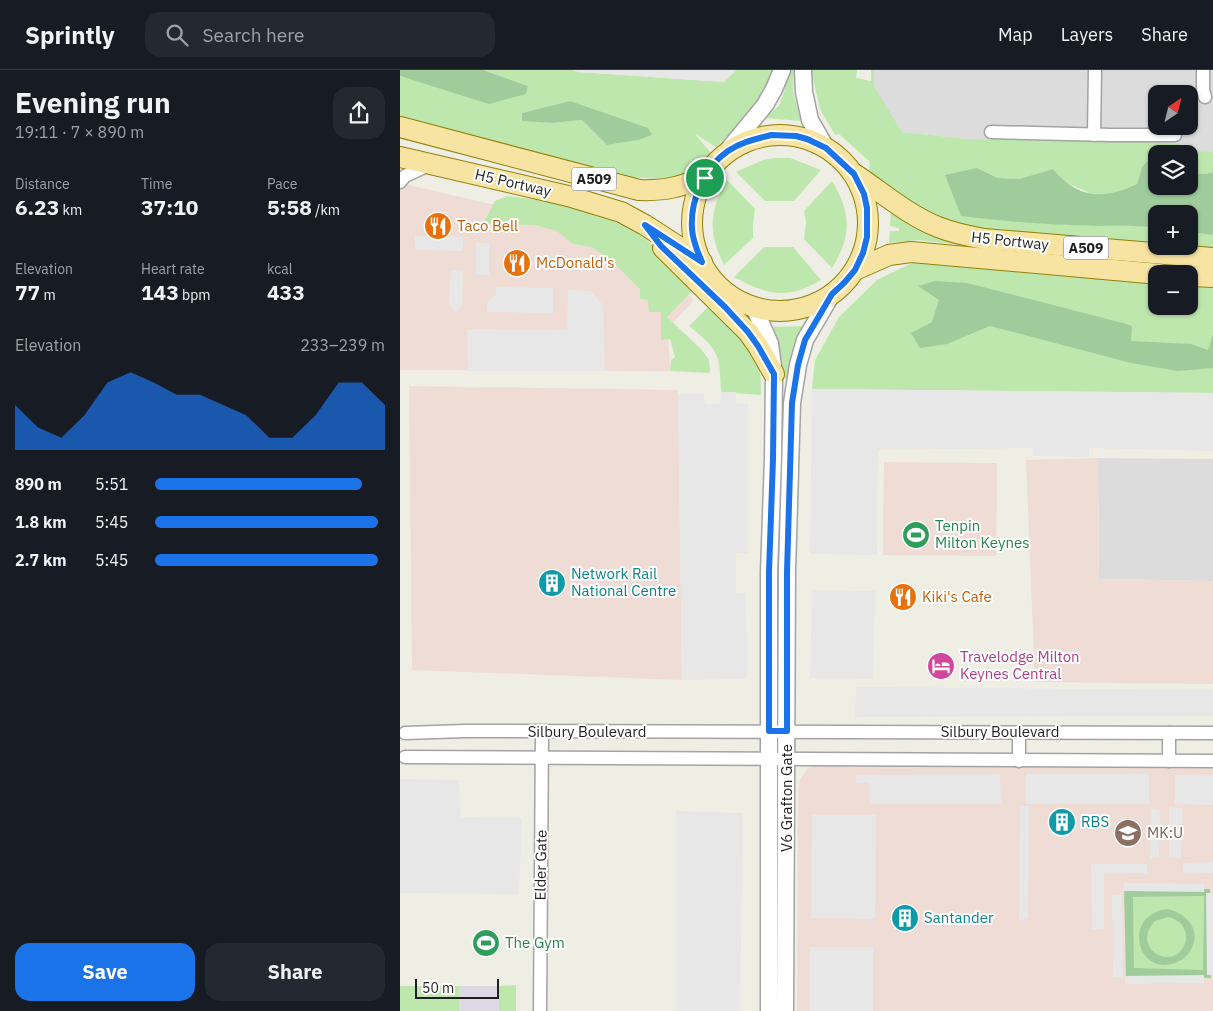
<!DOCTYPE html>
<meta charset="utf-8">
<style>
body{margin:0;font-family:"IBM Plex Sans",sans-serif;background:#242831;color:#f1f3f6;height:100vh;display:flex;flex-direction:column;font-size:19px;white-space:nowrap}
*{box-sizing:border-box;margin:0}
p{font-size:16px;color:#9ea1a6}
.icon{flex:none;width:28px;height:28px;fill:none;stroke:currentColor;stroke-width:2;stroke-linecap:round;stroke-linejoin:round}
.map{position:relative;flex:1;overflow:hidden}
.side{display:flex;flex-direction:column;background:#171b24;width:400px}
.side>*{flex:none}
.needle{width:32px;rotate:35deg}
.controls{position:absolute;left:748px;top:15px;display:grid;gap:10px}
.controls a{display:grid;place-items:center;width:50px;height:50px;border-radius:10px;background:#171b24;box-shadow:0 1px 4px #0004;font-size:25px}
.scale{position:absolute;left:15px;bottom:12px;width:84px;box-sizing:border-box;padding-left:5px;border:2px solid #1f1f1f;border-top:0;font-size:14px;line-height:18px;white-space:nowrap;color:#1f1f1f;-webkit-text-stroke:4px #fff;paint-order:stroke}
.pin{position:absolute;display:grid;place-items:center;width:42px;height:42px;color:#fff;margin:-21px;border:2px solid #fff;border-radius:50%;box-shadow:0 1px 5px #0007}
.round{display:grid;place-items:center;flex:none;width:52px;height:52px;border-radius:15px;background:#242831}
.summary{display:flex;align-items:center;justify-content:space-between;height:85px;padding:0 15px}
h1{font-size:28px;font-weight:700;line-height:38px}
.stats{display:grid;grid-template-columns:repeat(3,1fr);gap:8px;height:85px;padding:5px 15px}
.stats div{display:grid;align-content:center}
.stats b{font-size:21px;font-weight:700}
.stats small{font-size:14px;font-weight:400}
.stats p{font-size:14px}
.chart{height:140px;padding:10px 15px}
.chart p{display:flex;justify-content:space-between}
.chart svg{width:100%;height:90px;margin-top:5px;fill:#1a73e8;opacity:.7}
.button{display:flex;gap:10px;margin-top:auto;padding:10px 15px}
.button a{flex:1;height:58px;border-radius:15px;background:#1a73e8;color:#fff;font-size:20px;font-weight:700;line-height:58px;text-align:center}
.button a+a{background:#242831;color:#f1f3f6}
ul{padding:0 15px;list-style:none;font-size:16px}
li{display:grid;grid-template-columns:80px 60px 1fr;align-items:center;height:38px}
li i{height:12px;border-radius:6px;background:#1a73e8}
header{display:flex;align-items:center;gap:30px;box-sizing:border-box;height:70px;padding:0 25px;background:#171b24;border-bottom:1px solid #363941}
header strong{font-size:24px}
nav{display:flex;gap:28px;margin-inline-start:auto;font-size:18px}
.search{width:350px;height:45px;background:#242831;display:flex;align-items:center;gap:12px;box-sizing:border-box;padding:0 18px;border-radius:15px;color:#9ea1a6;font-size:19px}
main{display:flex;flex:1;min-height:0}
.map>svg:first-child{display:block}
.residential{fill:#dddcdc;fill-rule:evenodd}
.commercial{fill:#efdcd5}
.grass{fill:#bee7ad;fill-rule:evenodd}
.forest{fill:#a0cc9c;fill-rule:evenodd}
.parking{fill:#e7e7e7}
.plaza{fill:#dcd9e5}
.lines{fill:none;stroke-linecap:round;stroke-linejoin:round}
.minor-casing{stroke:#a3a3a3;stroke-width:15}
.tertiary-casing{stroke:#a3a3a3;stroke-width:19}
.primary-casing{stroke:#928107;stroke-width:22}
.minor{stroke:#fff;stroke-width:12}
.tertiary{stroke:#fff;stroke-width:16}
.primary{stroke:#f7e4a2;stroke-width:20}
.route-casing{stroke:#fff;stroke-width:10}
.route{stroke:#1a73e8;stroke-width:6}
.labels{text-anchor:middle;stroke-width:4;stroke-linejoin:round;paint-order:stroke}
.shield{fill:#fff;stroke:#626262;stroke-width:1}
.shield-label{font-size:14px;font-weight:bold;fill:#1f1f1f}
.street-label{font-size:15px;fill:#1f1f1f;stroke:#fff}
.food-label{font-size:15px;fill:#c56008;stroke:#fff;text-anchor:start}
.leisure-label{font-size:15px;fill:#27864d;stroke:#fff;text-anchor:start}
.culture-label{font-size:15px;fill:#0d838f;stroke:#fff;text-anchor:start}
.hotel-label{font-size:15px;fill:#b23c85;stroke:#fff;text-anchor:start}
.education-label{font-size:15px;fill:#785e54;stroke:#fff;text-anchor:start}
</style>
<header>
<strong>Sprintly</strong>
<div class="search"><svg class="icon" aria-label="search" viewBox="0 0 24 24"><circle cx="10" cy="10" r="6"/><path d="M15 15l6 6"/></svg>Search here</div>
<nav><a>Map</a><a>Layers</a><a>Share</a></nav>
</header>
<main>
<section class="side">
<div class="summary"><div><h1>Evening run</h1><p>19:11 · 7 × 890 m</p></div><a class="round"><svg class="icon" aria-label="share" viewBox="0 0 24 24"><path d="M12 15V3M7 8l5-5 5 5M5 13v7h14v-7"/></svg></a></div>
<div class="stats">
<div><p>Distance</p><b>6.23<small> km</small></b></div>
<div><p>Time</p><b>37:10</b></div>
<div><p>Pace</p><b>5:58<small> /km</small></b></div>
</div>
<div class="stats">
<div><p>Elevation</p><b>77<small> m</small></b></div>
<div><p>Heart rate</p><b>143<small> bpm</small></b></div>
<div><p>kcal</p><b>433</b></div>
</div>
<div class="chart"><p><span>Elevation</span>233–239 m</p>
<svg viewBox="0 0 160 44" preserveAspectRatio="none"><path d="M0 44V22L10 33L20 38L30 27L40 11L50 6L60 11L70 17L80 17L90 22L100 27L110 38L120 38L130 27L140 11L150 11L160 22V44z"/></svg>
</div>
<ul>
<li><b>890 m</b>5:51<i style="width:90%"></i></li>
<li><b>1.8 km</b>5:45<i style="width:97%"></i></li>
<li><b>2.7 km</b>5:45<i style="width:97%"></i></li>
</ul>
<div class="button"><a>Save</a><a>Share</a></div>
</section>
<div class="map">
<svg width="813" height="941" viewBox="0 0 813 941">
<rect width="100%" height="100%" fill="#efeee5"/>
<!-- residential -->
<g class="residential">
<path d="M474,0H813V82H784L683,67L673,71L568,69L502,62L473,16ZM756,24H789V56H756Z"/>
<path d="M698,388L813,389V511L699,509Z"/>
</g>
<!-- commercial -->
<g class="commercial">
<path d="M0,113L186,156L239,181L294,230L268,258L270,301L0,300Z"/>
<path d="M9,316L278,320L282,610L12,600Z"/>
<path d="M698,388L699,509L813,511V614L635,612L626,390Z"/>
<path d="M484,392L597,393L596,486L483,485Z"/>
<path d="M420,693H813V941H397L398,723L400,709L409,697Z"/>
</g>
<!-- grass -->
<g class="grass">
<path d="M83,0H172L179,2L324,12L336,0H382L344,50L316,77L295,64L311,83L294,99L276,107L258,109L174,104L0,54V6L32,15L128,16ZM170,31L252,65L237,70L207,75L182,50L153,53L122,50V43Z"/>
<path d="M388,0H394L393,21L401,51L365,48L379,36L384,22Z"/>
<path d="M411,0H457L456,8L471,11V0H474V16L502,62L568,69L673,71L683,67L779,74L784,81L813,82V102L806,104L791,103L789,101V84H756V88H750L742,97L737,114L717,123L694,125L663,111L653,99L619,109L598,108L577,98L639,153L700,156L734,155L756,158V176H789V162L813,165V188L583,163L539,150L492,122L469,101L470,92L439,64L435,65L420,39Z"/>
<path d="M375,88H390L421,100L394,131H365L336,102L363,90Z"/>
<path d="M327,110L355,139L353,154V168L324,195C308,163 309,140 327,110Z"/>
<path d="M432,111C451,142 452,166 432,198L404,169L406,152L404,141Z"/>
<path d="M107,126C148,130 209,143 243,167C262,181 280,200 297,216L267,247L301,279L309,290L310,303L270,301L271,290L275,287L270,269L261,270V242H249L248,230L240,229V219L216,195L192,177L173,174L157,161L135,155L83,154L95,131Z"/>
<path d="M491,139L570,176L518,170L489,173L490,161H499V158L490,156Z"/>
<path d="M364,177H393L421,210C388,230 367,225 334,207Z"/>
<path d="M512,193L756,214V236H789V217L813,218V323L412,319L415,290L439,247L477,210Z"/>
<path d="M310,235C321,245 348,273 355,286C361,298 361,311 361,325L321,322C320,284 319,280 289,256Z"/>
<path d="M402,256L394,275L387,308H383C381,289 377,274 370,257Z"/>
<path d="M804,826L803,901L734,898L733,827Z"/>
<path d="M116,915V941H99V916Z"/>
<rect x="0" y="916" width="59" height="25"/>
</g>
<!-- forest -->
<g class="forest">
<path d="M0,0H83L128,16L126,24L89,34L0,6Z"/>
<path d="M170,31L248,58L252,65L238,70L207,75L182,50L153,53L122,51V43Z"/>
<path d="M750,88H756V116H789V101L791,103L806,104L813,102V165L789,162V144H756V158C737,155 718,156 699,156C653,155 607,152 561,146L545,105L577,98L598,108L619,109L653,99C678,129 703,130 737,114L742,97Z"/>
<path d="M535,211L567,213L723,253L732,256L731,271L791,274L808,280L813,264V298L778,301L731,293L590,256L547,274L520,278L511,263L532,252L539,230L518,216Z"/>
<path d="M724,818L810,819L811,908L726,906ZM804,826L803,900L734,898L733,827Z"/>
<path d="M767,839C789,843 804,864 788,884C784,889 779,892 772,894C736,903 723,845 767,839ZM768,847C776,849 783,853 785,861C787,866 786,872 784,876C771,902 730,877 755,851Z"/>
</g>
<!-- parking -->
<g class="parking">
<path d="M176,0H336L324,12L179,2Z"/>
<path d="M15,166L63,167V181L15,180Z"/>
<rect x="76" y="173" width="13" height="32"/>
<path d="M51,200H63L62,236L56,243L49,236Z"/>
<path d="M96,217L153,218V243L87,242V232L96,224Z"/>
<path d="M168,220L191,221L203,235L205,301H68L67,259L167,260Z"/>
<path d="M412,319L813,323V381L689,378V387L633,386L632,378L478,380L477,485L410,484Z"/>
<path d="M321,322H336V333L348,334V483H336V523H346L347,609L282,610L278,324H304L305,334H320Z"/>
<path d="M412,520L475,521L473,609L410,608Z"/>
<path d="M456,617L813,620V646L455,647Z"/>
<path d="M600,704L601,734H470L469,713H456V705Z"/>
<rect x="626" y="704" width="123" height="30"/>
<path d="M775,705H813V735L775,734Z"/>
<path d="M0,709L59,710L61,747L122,748L119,824L0,823Z"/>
<path d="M620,736H629L628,849L619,850Z"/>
<path d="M769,737L782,738L781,788H769Z"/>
<path d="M751,739L760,740L759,788H750Z"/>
<path d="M276,741L343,743L340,941H276Z"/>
<path d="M412,745H476L475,849L411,848Z"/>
<path d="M813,792V803L783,804V793Z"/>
<path d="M691,794H747V803L704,804V859H692Z"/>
<path d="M724,813L804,814V822L724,821Z"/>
<path d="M806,823H813V905H807Z"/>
<path d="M712,825H722L723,907H713Z"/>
<rect x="410" y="877" width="63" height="64"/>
<path d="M804,905V913L725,914V906Z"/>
</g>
<!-- plaza -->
<rect class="plaza" x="59" y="916" width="40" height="25"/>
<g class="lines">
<!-- minor casing -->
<g class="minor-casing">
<g id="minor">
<path d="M803,0V20L805,27"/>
<path d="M591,62L711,65H775"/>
<path d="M694,65L695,0"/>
<path d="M0,112L5,106L31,94"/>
<path d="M619,662V691"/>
<path d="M5,663L65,661L813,663"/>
<path d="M5,687L813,691"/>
<path d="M769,691V663"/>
<path d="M140,941L142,662"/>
</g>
</g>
<!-- tertiary casing -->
<g class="tertiary-casing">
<g id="tertiary">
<path d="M403,0L404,22L410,50L426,78"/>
<path d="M327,81L365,35L374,19L382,0"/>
<path d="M354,237L370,274L374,304L373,389L369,502V941"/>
<path d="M385,941L387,501L392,333L398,295L405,270L432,224"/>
</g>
</g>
<!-- primary casing -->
<g class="primary-casing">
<g id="primary">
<path d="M0,57L239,120C267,121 279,117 305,107"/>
<circle cx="380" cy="153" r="88"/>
<path d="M0,87L168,126L221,142L245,155L302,192"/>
<path d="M456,105C483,123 508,145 538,157C553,163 568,166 584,169L813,188"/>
<path d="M263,178L348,262L358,276L374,304"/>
<path d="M455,200L489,185L511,182L759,204"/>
<path d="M789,206L813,207"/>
</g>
</g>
<!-- minor -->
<use href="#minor" class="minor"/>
<!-- tertiary -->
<use href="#tertiary" class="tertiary"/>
<!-- primary -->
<use href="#primary" class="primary"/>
</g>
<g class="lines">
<!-- route casing -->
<g class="route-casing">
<path id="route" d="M371,65L396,66L407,69L426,78L454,104L464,124L467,138V167L463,183L455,200L444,213L432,224L405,270L398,295L392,333L387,502V661H369V502L373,389L374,304L358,276L348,262L325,237L261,176L245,155L302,192C297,181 293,171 292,159C290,131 304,97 328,81C341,72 356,69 371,65Z"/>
</g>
<!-- route -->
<use href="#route" class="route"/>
</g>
<!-- icons -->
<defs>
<g id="restaurant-disc" transform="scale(1.4375)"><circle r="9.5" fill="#e8710a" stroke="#fff"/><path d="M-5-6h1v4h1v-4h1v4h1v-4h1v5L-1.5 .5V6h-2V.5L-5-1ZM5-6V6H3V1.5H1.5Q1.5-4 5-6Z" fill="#fff"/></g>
<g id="stadium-disc" transform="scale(1.4375)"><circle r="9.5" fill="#2e9e5b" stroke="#fff"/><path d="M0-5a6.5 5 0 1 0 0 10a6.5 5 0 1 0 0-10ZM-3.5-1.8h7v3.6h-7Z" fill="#fff"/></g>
<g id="building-disc" transform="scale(1.4375)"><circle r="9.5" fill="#0f9aa8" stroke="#fff"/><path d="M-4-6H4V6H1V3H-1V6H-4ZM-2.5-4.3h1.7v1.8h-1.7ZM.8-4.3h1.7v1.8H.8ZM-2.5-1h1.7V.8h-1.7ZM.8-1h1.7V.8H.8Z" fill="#fff"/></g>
<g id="hotel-disc" transform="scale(1.4375)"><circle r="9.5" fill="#d1479c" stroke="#fff"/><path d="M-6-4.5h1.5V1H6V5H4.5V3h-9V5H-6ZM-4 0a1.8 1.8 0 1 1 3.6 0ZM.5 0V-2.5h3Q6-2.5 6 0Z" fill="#fff"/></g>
<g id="university-disc" transform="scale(1.4375)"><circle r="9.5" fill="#8d6e63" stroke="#fff"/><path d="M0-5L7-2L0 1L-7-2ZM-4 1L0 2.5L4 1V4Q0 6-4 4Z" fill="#fff"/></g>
</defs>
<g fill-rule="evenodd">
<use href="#restaurant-disc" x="38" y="156"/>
<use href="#restaurant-disc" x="117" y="193"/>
<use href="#stadium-disc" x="516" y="465"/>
<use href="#building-disc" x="152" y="513"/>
<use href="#restaurant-disc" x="503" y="527"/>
<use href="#hotel-disc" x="541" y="596"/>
<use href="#building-disc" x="662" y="752"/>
<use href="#university-disc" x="728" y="763"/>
<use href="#building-disc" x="505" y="848"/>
<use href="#stadium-disc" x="86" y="873"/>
</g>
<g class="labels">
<!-- shield labels -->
<g class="shield">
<rect x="171.5" y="97.5" width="45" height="23" rx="4"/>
<rect x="663.5" y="166.5" width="45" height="23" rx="4"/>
</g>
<g class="shield-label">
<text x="194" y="114">A509</text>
<text x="686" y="183">A509</text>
</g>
<!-- street labels -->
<g class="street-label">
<text transform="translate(113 113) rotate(13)" y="5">H5 Portway</text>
<text transform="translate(610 171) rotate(6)" y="5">H5 Portway</text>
<text x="187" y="667">Silbury Boulevard</text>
<text x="600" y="667">Silbury Boulevard</text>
<text transform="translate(387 728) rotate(-90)" y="5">V6 Grafton Gate</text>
<text transform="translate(141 795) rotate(-89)" y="5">Elder Gate</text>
</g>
<!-- food labels -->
<g class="food-label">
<text x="57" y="161">Taco Bell</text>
<text x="136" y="198">McDonald's</text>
<text x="522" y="532">Kiki's Cafe</text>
</g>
<!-- leisure labels -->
<g class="leisure-label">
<text x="535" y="461">Tenpin<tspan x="535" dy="17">Milton Keynes</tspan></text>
<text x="105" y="878">The Gym</text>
</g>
<!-- culture labels -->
<g class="culture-label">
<text x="171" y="509">Network Rail<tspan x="171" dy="17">National Centre</tspan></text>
<text x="681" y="757">RBS</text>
<text x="524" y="853">Santander</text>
</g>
<!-- hotel labels -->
<g class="hotel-label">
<text x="560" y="592">Travelodge Milton<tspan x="560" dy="17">Keynes Central</tspan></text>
</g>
<!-- education labels -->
<g class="education-label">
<text x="747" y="768">MK:U</text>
</g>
</g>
</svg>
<div class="controls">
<a><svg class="needle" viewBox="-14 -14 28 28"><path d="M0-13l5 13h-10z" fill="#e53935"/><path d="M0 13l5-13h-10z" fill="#9ea1a6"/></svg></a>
<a><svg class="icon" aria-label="layers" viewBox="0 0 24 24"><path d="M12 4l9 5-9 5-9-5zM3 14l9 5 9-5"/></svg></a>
<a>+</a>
<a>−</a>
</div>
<div class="scale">50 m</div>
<div class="pin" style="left:305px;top:108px;background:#1e9e55"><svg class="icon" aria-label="arrive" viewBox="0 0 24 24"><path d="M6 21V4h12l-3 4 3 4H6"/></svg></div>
</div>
</main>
